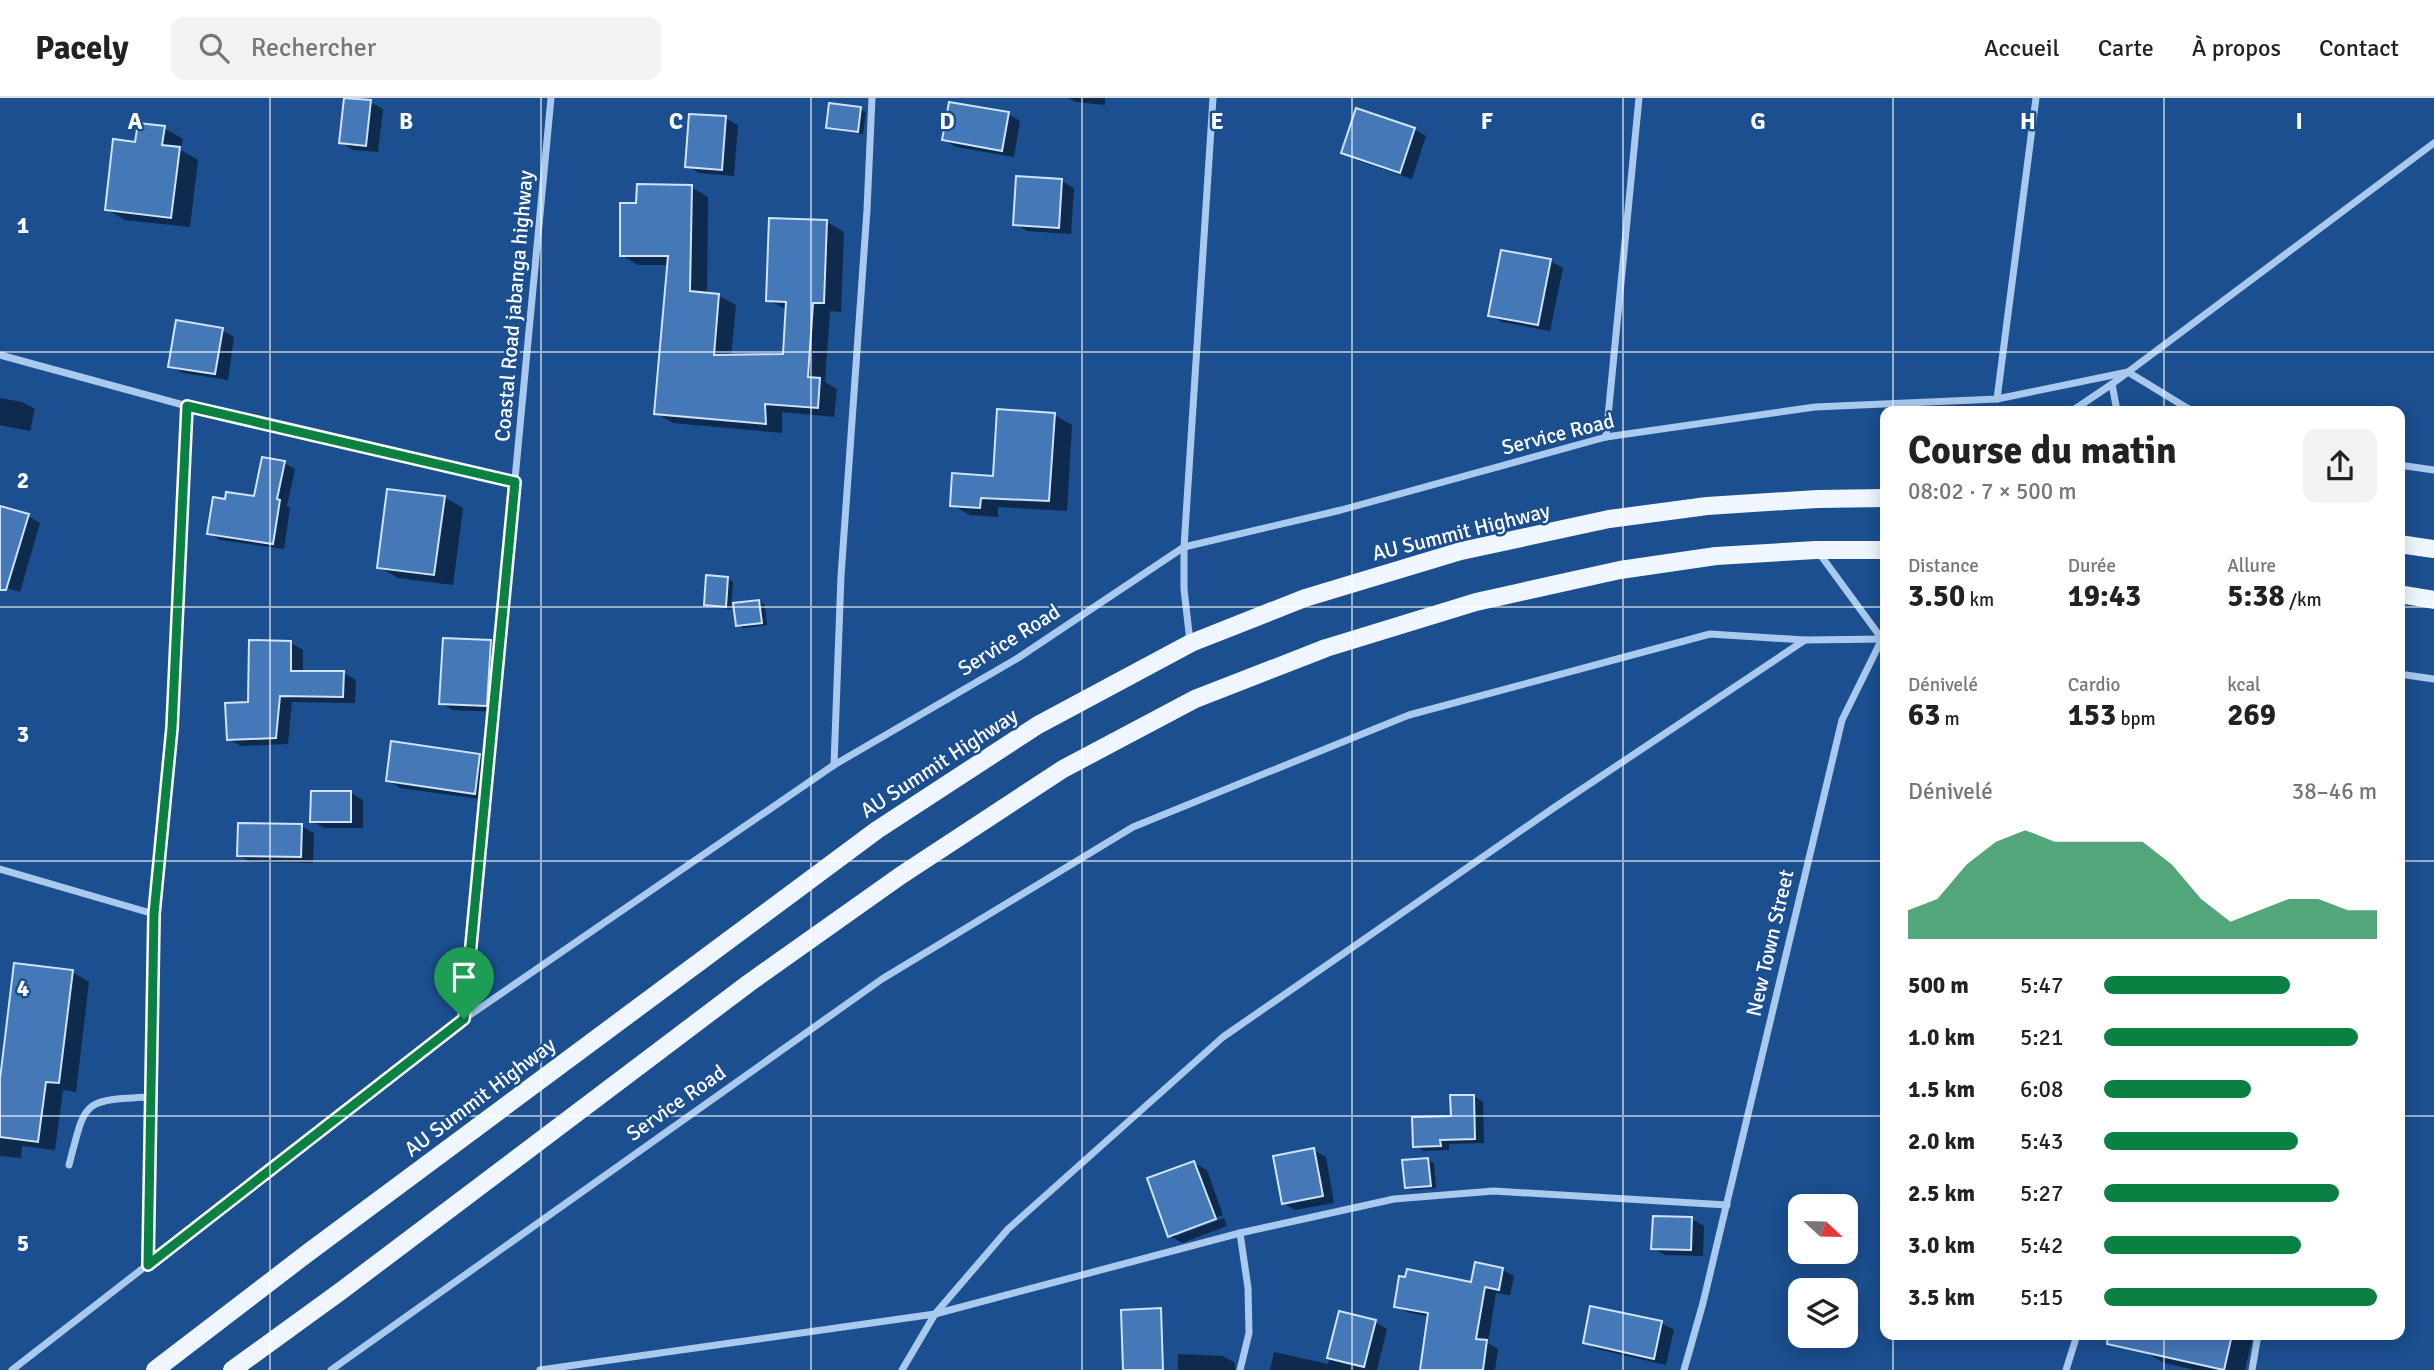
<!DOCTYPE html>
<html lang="fr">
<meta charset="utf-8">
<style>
body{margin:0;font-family:Signika,sans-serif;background:#f2f2f2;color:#222;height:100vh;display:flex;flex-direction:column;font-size:26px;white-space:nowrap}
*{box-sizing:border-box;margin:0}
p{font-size:23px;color:#767676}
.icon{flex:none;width:38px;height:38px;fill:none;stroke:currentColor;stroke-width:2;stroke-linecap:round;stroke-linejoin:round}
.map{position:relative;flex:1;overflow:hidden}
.details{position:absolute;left:1880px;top:308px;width:525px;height:934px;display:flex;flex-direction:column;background:#fff;border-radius:14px;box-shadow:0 4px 18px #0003}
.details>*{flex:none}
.needle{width:46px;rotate:112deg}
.controls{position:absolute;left:1788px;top:1096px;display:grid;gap:14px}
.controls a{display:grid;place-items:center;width:70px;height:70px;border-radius:14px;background:#fff;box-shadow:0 4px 18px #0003;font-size:35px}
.pin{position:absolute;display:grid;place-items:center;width:60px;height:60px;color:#fff;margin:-72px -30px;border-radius:50% 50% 50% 0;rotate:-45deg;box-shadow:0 0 7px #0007}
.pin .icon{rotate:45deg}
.round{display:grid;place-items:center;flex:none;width:74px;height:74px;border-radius:14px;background:#f2f2f2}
.headline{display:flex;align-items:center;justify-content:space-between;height:119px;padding:0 28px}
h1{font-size:38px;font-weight:700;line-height:52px}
.metrics{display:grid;grid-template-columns:repeat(3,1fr);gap:10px;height:119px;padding:7px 28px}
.metrics div{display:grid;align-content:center}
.metrics b{font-size:30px;font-weight:700}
.metrics small{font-size:19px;font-weight:400}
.metrics p{font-size:19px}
.chart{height:196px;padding:14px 28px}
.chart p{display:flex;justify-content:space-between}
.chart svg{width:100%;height:126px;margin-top:7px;fill:#0b8043;opacity:.7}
ul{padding:0 28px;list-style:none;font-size:23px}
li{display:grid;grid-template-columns:112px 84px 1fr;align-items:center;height:52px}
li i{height:18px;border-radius:9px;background:#0b8043}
header{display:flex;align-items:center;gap:42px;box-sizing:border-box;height:98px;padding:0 35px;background:#fff;border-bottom:2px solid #e0e0e0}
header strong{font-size:33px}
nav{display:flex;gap:38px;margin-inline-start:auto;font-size:24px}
.search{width:490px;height:63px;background:#f2f2f2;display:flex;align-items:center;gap:18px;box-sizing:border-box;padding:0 24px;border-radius:14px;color:#767676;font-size:26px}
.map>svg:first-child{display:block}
.shadow{fill:#0007}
.building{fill:#4478b7;stroke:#cfe3fa;stroke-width:2}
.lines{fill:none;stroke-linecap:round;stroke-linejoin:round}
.street{stroke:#a9c9ee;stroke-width:7}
.primary{stroke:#f0f6ff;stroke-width:18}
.route-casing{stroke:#fff;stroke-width:14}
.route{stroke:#0b8043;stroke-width:9}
.grid{fill:none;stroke:#fff;stroke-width:2;stroke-opacity:0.55}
.labels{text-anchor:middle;stroke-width:5;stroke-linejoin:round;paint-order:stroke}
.street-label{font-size:21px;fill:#fff;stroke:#1b4f8f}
.grid-label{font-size:23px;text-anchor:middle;font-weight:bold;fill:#fff;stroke:#1b4f8f;stroke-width:5;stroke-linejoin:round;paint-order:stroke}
</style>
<header>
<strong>Pacely</strong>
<div class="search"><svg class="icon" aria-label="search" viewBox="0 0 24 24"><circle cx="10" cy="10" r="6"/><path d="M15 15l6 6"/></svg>Rechercher</div>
<nav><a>Accueil</a><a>Carte</a><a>À propos</a><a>Contact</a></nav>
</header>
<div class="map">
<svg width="2434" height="1272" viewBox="0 0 2434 1272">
<rect width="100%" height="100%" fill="#1b4f8f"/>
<!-- shadow -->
<g class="shadow">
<path d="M1068,0H1105V7L1076,4Z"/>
<path d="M370,4L383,11L378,54L353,52L341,44Z"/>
<path d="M860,11L866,14L863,36L834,32L828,29Z"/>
<path d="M1008,16L1020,23L1014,59L956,49L944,42Z"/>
<path d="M725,20L738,27L734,78L699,75L687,68Z"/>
<path d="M164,30L183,41L181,52L198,62L190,129L125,122L106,111L137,46Z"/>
<path d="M1414,31L1426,38L1412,81L1356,62L1343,55Z"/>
<path d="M1062,83L1074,90L1071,136L1027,133L1015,126Z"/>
<path d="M691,89L708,99L707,197L719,198L736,207L731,258L784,257L788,212L768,202L827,124L844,134L841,214L830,213L825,284L837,291L834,319L782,314V335L673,325L656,315L669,167H638L621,157L638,106Z"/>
<path d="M1550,163L1563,170L1550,233L1502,224L1490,217Z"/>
<path d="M222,232L234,239L228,282L183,275L170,268Z"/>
<path d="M0,300L22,304L35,311L30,333L0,327Z"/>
<path d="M1054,317L1072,327L1067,413L998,409V419L970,417L952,407L994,380Z"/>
<path d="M284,365L295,371L287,408L290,410L284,451L220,442L209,435L227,403L255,400Z"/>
<path d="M444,399L463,410L453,487L398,480L379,469Z"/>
<path d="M0,410L28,418L40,425L20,494L0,488Z"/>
<path d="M728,481L733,484L731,511L711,509L705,506Z"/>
<path d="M759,503L765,507L767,527L743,530L737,527Z"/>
<path d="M491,544L503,551L499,614L453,612L441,605Z"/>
<path d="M291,545L303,552V575H344L356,582L355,605L292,604L288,646L241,648L228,641Z"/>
<path d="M480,657L492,664L487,702L400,690L388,682Z"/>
<path d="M351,695L363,702V730H324L312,723Z"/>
<path d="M301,728L314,735L313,765L251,764L238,757Z"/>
<path d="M72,874L89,884L76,994L63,992L55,1052L22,1048L21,1060L0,1058V995Z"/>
<path d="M1474,998L1483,1004L1484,1045L1449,1046V1052L1424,1053L1415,1047L1453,1020Z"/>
<path d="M1313,1052L1326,1059L1334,1105L1295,1112L1283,1105Z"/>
<path d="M1428,1062L1434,1065L1436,1090L1412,1092L1406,1089Z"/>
<path d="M1194,1065L1207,1072L1223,1117L1176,1134V1138L1224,1120L1227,1128L1182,1145L1170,1138Z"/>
<path d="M1692,1121L1704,1128L1703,1158L1665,1157L1653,1150Z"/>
<path d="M1502,1171L1514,1178L1510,1197L1496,1195L1488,1245L1498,1251L1495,1272H1424L1430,1219L1407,1214L1395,1208L1473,1186Z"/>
<path d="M1341,1215L1375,1224L1387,1231L1377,1272H1270L1274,1254L1328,1266Z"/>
<path d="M1661,1225L1674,1232L1666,1267L1597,1251L1585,1244Z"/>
<path d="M2149,1237H2253L2245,1272H2195L2164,1265L2145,1254Z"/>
<path d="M1178,1256L1223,1258L1235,1265V1272H1178Z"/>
</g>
<!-- building -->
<g class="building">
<path d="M344,0L371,2L366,48L339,45Z"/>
<path d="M949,4L1009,14L1002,53L942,42Z"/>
<path d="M829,5L861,9L858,34L826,30Z"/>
<path d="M1356,10L1415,30L1400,75L1341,55Z"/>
<path d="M689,16L726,18L722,72L685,69Z"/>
<path d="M138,25L165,28L162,47L180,49L171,120L105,112L113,41L135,44Z"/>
<path d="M1016,78L1062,81L1059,130L1013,127Z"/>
<path d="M637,86L692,87L690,193L719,196L714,257L783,256L786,204L766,203L769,120L827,122L824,205H813L808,279L820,280L818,310L765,306L766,326L654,316L668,158H620V105H636Z"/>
<path d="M1501,152L1551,161L1538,227L1488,218Z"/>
<path d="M176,222L223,230L215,276L168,269Z"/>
<path d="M997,311L1055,315L1049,403L981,400L980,410L950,408L952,375L993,378Z"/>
<path d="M262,359L285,363L277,401L280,402L273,446L207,436L213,399L225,401L226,394L254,398Z"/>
<path d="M387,391L445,398L434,477L377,470Z"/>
<path d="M0,408L29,416L6,492H0Z"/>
<path d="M706,477L728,479L726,509L704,507Z"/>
<path d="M759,502L762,525L736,528L733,505Z"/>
<path d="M443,540L491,542L487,608L439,606Z"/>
<path d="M249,542L291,543V573H344L343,599L280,598L276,640L227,642L225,605L248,604Z"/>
<path d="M391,643L480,656L475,696L386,683Z"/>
<path d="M311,693H351V724H310Z"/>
<path d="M238,725L302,726L301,759L237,758Z"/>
<path d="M14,865L73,872L59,985L46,984L38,1044L0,1039V981Z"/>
<path d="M1450,997H1474L1475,1041L1440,1042L1441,1048L1413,1049L1412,1019L1451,1018Z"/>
<path d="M1314,1050L1323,1098L1282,1106L1273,1058Z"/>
<path d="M1428,1060L1431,1088L1405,1090L1402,1062Z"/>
<path d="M1194,1063L1216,1121L1168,1139L1147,1080Z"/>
<path d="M1653,1118L1692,1119L1691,1152L1651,1151Z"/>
<path d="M1475,1164L1503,1170L1499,1192L1485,1189L1476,1241L1487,1242L1483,1272H1420L1428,1215L1394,1209L1399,1178L1405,1179L1407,1171L1471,1184Z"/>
<path d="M1590,1208L1662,1223L1654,1261L1583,1245Z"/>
<path d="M1161,1210L1163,1272H1123L1121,1212Z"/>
<path d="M1339,1213L1376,1222L1364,1269L1327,1260Z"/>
<path d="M2108,1237H2232L2224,1272L2107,1246Z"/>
</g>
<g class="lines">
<!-- street -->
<g class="street">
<path d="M0,257L187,308L515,384"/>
<path d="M2112,286L2117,313"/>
<path d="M1997,301L2036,0"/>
<path d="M2072,313L2112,286L2434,45"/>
<path d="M1606,339L1639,0"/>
<path d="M2399,367L2434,372"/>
<path d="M1190,544L1184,491V449L1213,0"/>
<path d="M2399,576L2434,581"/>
<path d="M834,667L841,478L867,112L872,0"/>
<path d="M0,771L154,816"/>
<path d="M464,921L551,0"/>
<path d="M69,1067C86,1002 81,1002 151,999"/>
<path d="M1240,1135L1248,1190L1249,1235L1240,1272"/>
<path d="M148,1167L154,816L172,630L187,308"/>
<path d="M12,1272L464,921L834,667L1018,560L1184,449L1341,412L1606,339L1815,309L1997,301L2128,274L2192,313"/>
<path d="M331,1272L882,881L1133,729L1409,617L1710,536L1805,542L1885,541"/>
<path d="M540,1272L935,1216L1240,1135L1394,1101L1494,1093L1727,1107"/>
<path d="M902,1272L935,1216L1008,1131L1223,939L1555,709L1805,542"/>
<path d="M1684,1272L1703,1205L1842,622L1882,541L1819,455"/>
<path d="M2066,1272L2077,1237"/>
<path d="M2252,1272L2258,1237"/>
</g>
<!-- primary -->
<g class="primary">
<path d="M2399,446L2434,451"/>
<path d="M2399,496L2434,502"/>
<path d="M155,1272L309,1154L877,732L1038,627L1191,545L1305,500L1461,453L1609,421L1707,408L1817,401L1885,400"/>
<path d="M232,1272L341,1193L749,885L900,778L1063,671L1195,601L1326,550L1476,504L1620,472L1716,458L1816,452H1885"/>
</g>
</g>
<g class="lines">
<!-- route casing -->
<g class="route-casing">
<path id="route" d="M187,308L515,384L464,921L148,1167L154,816L172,630Z"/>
</g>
<!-- route -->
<use href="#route" class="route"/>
</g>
<!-- grid -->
<path class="grid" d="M270,0V1272M541,0V1272M811,0V1272M1082,0V1272M1352,0V1272M1623,0V1272M1893,0V313M2164,0V313M0,254H2434M0,509H1885M2399,509H2434M0,763H1885M2399,763H2434M0,1018H1885M2399,1018H2434M1893,1237V1272M2164,1237V1272"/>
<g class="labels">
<!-- street labels -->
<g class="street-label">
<text transform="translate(514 208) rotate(-85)" y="7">Coastal Road jabanga highway</text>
<text transform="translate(1558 336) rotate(-14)" y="7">Service Road</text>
<text transform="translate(1461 434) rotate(-14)" y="7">AU Summit Highway</text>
<text transform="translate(1009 542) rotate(-32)" y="7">Service Road</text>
<text transform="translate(939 665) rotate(-33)" y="7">AU Summit Highway</text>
<text transform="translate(1770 845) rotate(-77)" y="7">New Town Street</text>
<text transform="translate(480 999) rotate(-37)" y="7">AU Summit Highway</text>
<text transform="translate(676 1005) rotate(-35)" y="7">Service Road</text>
</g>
</g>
<g class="grid-label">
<text x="135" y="31">A</text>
<text x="406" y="31">B</text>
<text x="676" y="31">C</text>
<text x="947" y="31">D</text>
<text x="1217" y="31">E</text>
<text x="1487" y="31">F</text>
<text x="1758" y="31">G</text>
<text x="2028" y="31">H</text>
<text x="2299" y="31">I</text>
<text x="23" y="135">1</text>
<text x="23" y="390">2</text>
<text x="23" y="644">3</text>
<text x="23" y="898">4</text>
<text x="23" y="1153">5</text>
</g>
</svg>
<div class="controls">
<a><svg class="needle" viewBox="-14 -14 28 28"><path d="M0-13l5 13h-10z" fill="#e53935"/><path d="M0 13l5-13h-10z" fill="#767676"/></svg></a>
<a><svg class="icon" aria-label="layers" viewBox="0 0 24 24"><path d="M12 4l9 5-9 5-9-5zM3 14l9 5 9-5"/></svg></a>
</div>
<div class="pin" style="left:464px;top:921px;background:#1e9e55"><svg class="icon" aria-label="arrive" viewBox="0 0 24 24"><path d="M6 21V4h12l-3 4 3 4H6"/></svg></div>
<section class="details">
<div class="headline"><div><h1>Course du matin</h1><p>08:02 · 7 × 500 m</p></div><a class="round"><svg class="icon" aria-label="share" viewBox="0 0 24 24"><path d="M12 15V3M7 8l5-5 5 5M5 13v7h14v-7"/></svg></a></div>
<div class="metrics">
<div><p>Distance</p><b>3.50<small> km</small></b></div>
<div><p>Durée</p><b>19:43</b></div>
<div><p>Allure</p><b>5:38<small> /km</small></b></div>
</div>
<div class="metrics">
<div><p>Dénivelé</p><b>63<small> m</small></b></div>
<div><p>Cardio</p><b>153<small> bpm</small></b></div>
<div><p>kcal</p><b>269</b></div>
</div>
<div class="chart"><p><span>Dénivelé</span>38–46 m</p>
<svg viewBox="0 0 160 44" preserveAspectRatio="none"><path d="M0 44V34L10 30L20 18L30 10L40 6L50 10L60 10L70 10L80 10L90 18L100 30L110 38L120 34L130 30L140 30L150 34L160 34V44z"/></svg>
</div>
<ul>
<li><b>500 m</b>5:47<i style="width:68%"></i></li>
<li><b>1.0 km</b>5:21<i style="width:93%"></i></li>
<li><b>1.5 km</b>6:08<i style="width:54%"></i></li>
<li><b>2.0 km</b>5:43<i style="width:71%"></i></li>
<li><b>2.5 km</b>5:27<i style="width:86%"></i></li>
<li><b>3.0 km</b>5:42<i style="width:72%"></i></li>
<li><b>3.5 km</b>5:15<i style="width:100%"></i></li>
</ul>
</section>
</div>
